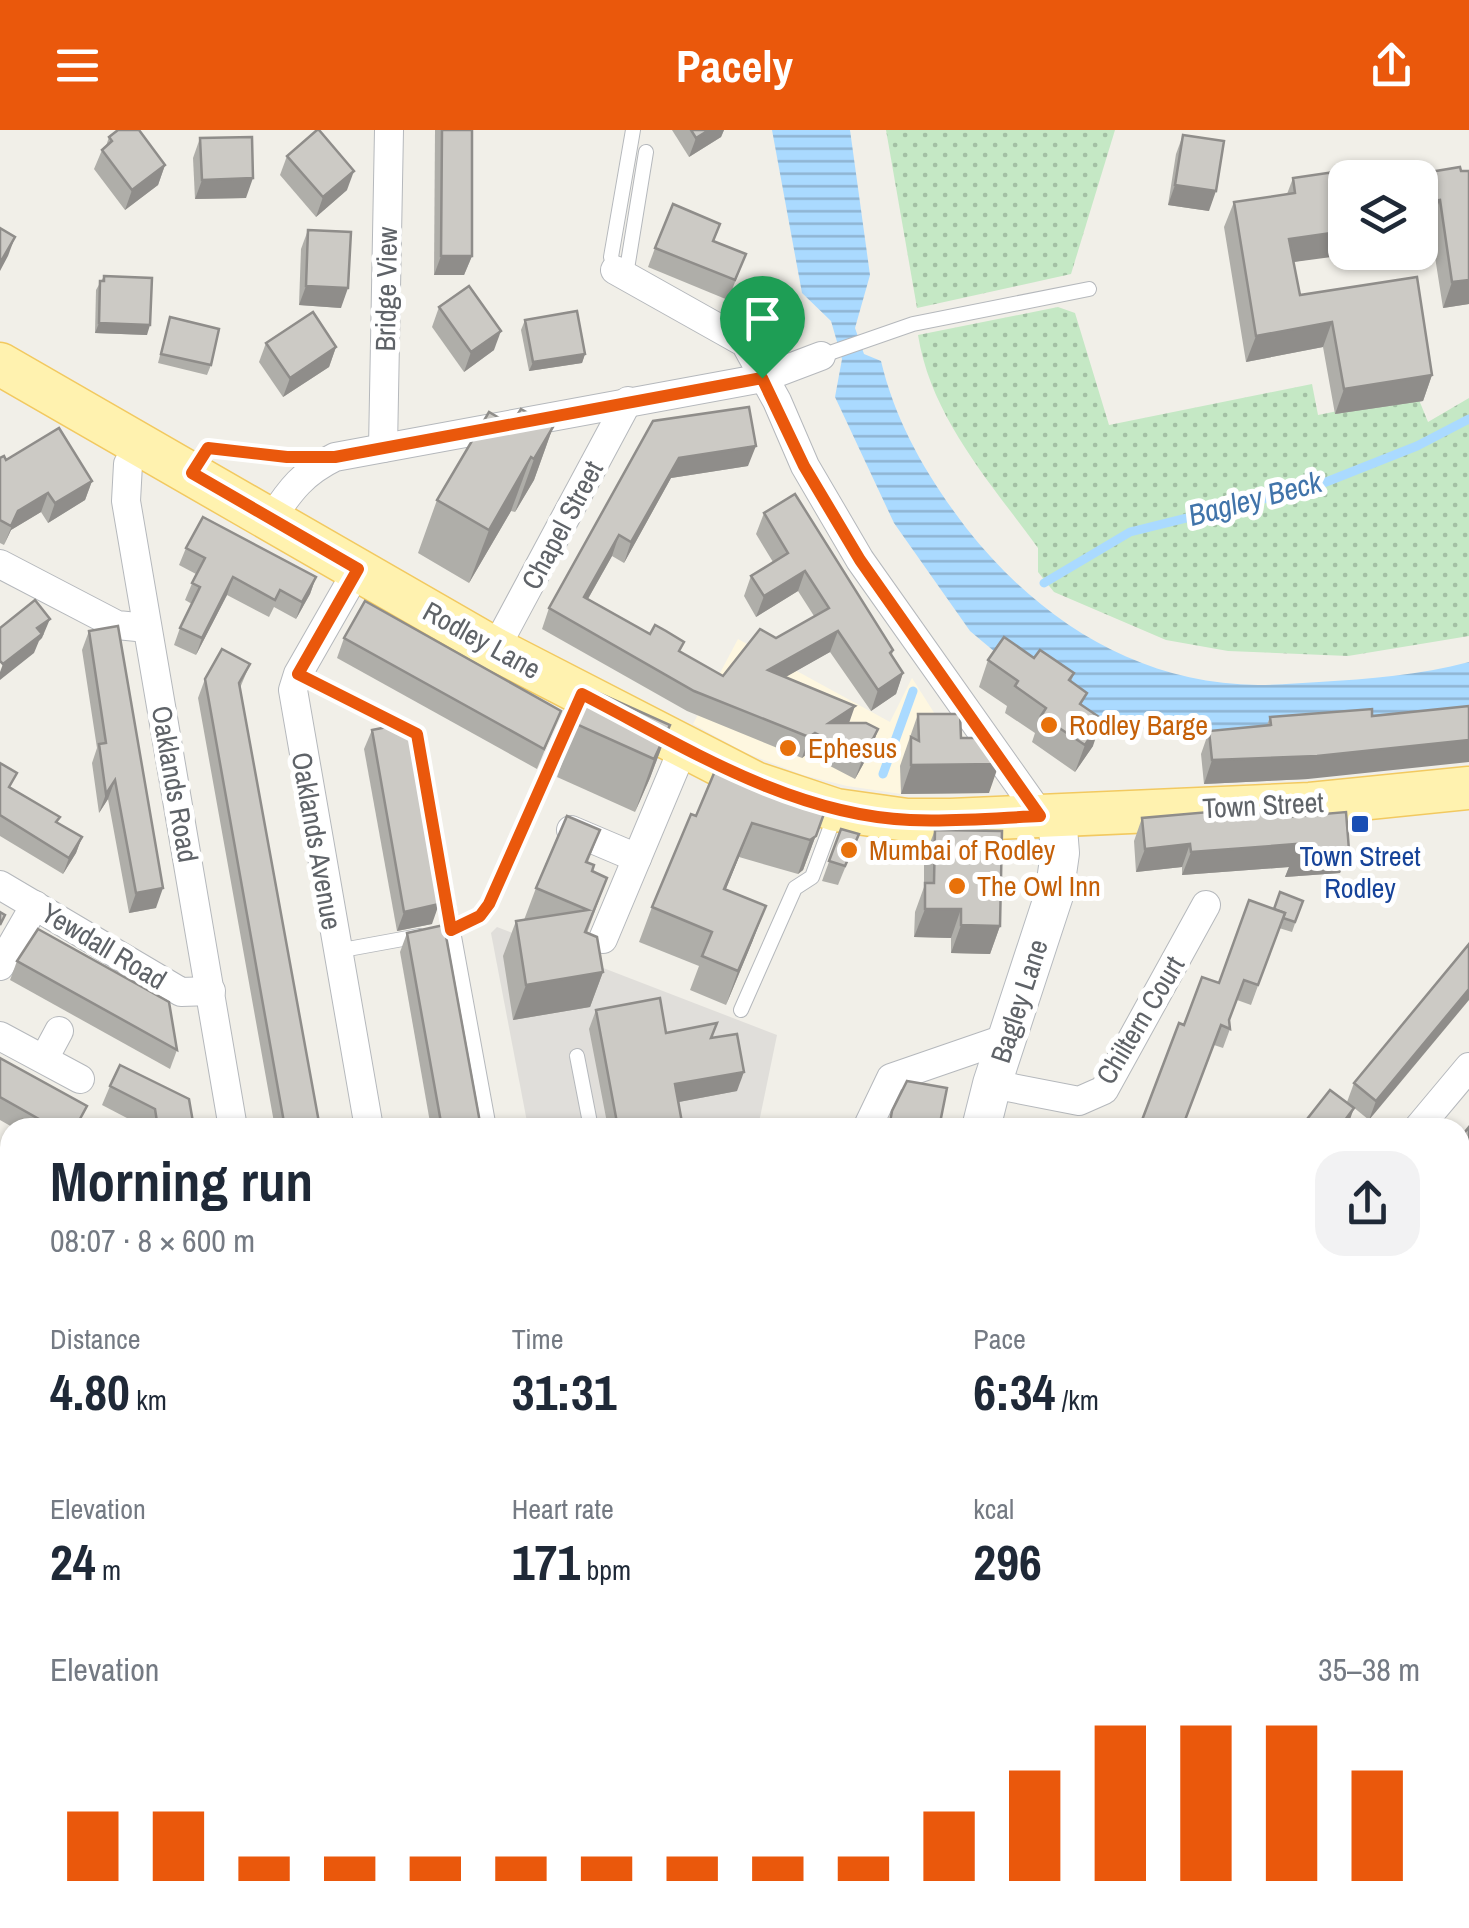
<!DOCTYPE html>
<meta charset="utf-8">
<style>
body{margin:0;font-family:"Archivo Narrow",sans-serif;background:#f2f2f3;color:#1f2937;height:100vh;display:flex;flex-direction:column;font-size:38px;white-space:nowrap}
*{box-sizing:border-box;margin:0}
p{font-size:32px;color:#747a83}
.icon{flex:none;width:55px;height:55px;fill:none;stroke:currentColor;stroke-width:2;stroke-linecap:round;stroke-linejoin:round}
.map{position:relative;flex:1;overflow:hidden}
.details{position:absolute;left:0px;top:988px;width:1470px;height:812px;display:flex;flex-direction:column;background:#fff;border-radius:30px 30px 0 0;box-shadow:0 2px 8px #0004}
.details>*{flex:none}
.buttons{position:absolute;left:1328px;top:30px;display:grid;gap:20px}
.buttons a{display:grid;place-items:center;width:110px;height:110px;border-radius:20px;background:#fff;box-shadow:0 2px 8px #0004;font-size:50px}
.pin{position:absolute;display:grid;place-items:center;width:85px;height:85px;color:#fff;margin:-102px -42px;border-radius:50% 50% 50% 0;rotate:-45deg;box-shadow:0 0 10px #0007}
.pin .icon{rotate:45deg}
.round{display:grid;place-items:center;flex:none;width:105px;height:105px;border-radius:30px;background:#f2f2f3}
.summary{display:flex;align-items:center;justify-content:space-between;height:170px;padding:0 50px}
h1{font-size:55px;font-weight:700;line-height:75px}
.stats{display:grid;grid-template-columns:repeat(3,1fr);gap:15px;height:170px;padding:10px 50px}
.stats div{display:grid;align-content:center}
.stats b{font-size:50px;font-weight:700}
.stats small{font-size:28px;font-weight:400}
.stats p{font-size:28px}
.chart{height:280px;padding:20px 50px}
.chart p{display:flex;justify-content:space-between}
.chart svg{width:100%;height:180px;margin-top:10px;stroke:#ea580c;stroke-width:6}
header{display:flex;justify-content:space-between;align-items:center;height:130px;padding:0 50px;background:#ea580c;color:#fff;font-size:45px;font-weight:700}
.map>svg:first-child{display:block}
.commercial{fill:#fef7e0}
.industrial{fill:#e0deda}
.grass{fill:url(#grass-dots)}
.garden{fill:#c5e8c5}
.water{fill:url(#water-rules)}
.lines{fill:none;stroke-linecap:round;stroke-linejoin:round}
.stream{stroke:#aadaff;stroke-width:9}
.lane-casing{stroke:#b5b8bc;stroke-width:16}
.street-casing{stroke:#b5b8bc;stroke-width:30}
.secondary-casing{stroke:#b6babf;stroke-width:40}
.primary-casing{stroke:#f2c960;stroke-width:45}
.lane{stroke:#fff;stroke-width:14}
.street{stroke:#fff;stroke-width:28}
.secondary{stroke:#fff;stroke-width:38}
.primary{stroke:#fff2af;stroke-width:42}
.wall{fill:#afaea9}
.shaded-wall{fill:#8f8d8a}
.building{fill:#cccac5;stroke:#8f8d8a;stroke-width:2.5}
.route-casing{stroke:#fff;stroke-width:20}
.route{stroke:#ea580c;stroke-width:12}
.food-dot{fill:#e8710a;stroke:#fff;stroke-width:4}
.transit-dot{fill:#1a4fb4;stroke:#fff;stroke-width:4}
.labels{text-anchor:middle;stroke-width:10;stroke-linejoin:round;paint-order:stroke}
.street-label{font-size:28px;fill:#5f6368;stroke:#fff}
.food-label{font-size:28px;fill:#c56008;stroke:#fff;text-anchor:start}
.transit-label{font-size:28px;fill:#164399;stroke:#fff}
.water-label{font-size:30px;font-style:italic;fill:#4174aa;stroke:#fff}
</style>
<header><svg class="icon" aria-label="menu" viewBox="0 0 24 24"><path d="M4 6h16M4 12h16M4 18h16"/></svg>Pacely<svg class="icon" aria-label="share" viewBox="0 0 24 24"><path d="M12 15V3M7 8l5-5 5 5M5 13v7h14v-7"/></svg></header>
<div class="map">
<svg width="1469" height="1798" viewBox="0 0 1469 1798">
<defs>
<pattern id="grass-dots" width="8" height="8" patternUnits="userSpaceOnUse" patternTransform="scale(2.5)"><rect width="8" height="8" fill="#c5e8c5"/><path d="M2 2h.1M6 6h.1" fill="none" stroke="#a3c0a4" stroke-width="1.8" stroke-linecap="round"/></pattern>
<pattern id="water-rules" width="6" height="5" patternUnits="userSpaceOnUse" patternTransform="scale(2.5)"><rect width="6" height="5" fill="#aadaff"/><path d="M0 2.5h6" fill="none" stroke="#8eb4d2"/></pattern>
</defs>
<rect width="100%" height="100%" fill="#f1efe8"/>
<!-- commercial -->
<path class="commercial" d="M738,509L890,592L912,548L952,611L992,657L989,663L901,664L847,656L803,645L746,623L693,594Z"/>
<!-- industrial -->
<g class="industrial">
<path d="M497,797L777,905L758,997H528L491,803Z"/>
<path d="M402,1790H626V1798H403Z"/>
<path d="M811,1790H1034L1030,1798H809Z"/>
</g>
<!-- grass -->
<g class="grass">
<path d="M886,0H1115L1071,144L917,178Z"/>
<path d="M1058,177L1075,183L1109,295L1312,254L1318,285L1417,265L1428,292L1469,268V506L1348,526L1228,521L1166,510L1054,462L1038,442V418C990,352 931,287 918,205Z"/>
<path d="M1465,1300L1469,1309V1798H1030L1034,1790H1460V1308Z"/>
</g>
<!-- garden -->
<path class="garden" d="M10,1223V1398L0,1400V1225Z"/>
<!-- water -->
<path class="water" d="M772,0H850L870,145L855,198L864,224L881,231C896,294 928,348 967,399C1039,490 1138,554 1258,555C1278,555 1298,553 1319,552C1369,549 1420,545 1469,532V583C1359,596 1227,625 1119,593C1069,578 1010,536 970,501L894,393L835,267L842,229L831,191L802,163Z"/>
<g class="lines">
<!-- stream -->
<g class="stream">
<path d="M1044,453L1130,402L1316,356L1417,316L1469,289"/>
<path d="M883,644L913,561"/>
<path d="M641,1794V1790"/>
</g>
<!-- lane casing -->
<g class="lane-casing">
<g id="lane">
<path d="M615,140L611,127L633,0"/>
<path d="M626,145L646,22"/>
<path d="M821,226L913,194L1089,159"/>
<path d="M195,338L208,318L287,327H327"/>
<path d="M298,544L417,604L489,998"/>
<path d="M445,801C464,797 477,790 489,774L580,569"/>
<path d="M337,821L419,806"/>
<path d="M741,880L795,758L812,747L835,685"/>
<path d="M577,926L591,998"/>
<path d="M383,1790L384,1798"/>
<path d="M579,1790L585,1798"/>
</g>
</g>
<!-- street casing -->
<g class="street-casing">
<g id="street">
<path d="M615,140L745,213L777,271L805,336L860,430L1041,686"/>
<path d="M140,313L128,334L126,371L233,998"/>
<path d="M383,318L389,0"/>
<path d="M272,388C290,360 304,342 335,327L763,248L821,226"/>
<path d="M0,434L117,495L147,498"/>
<path d="M358,439L298,544L293,560L369,998"/>
<path d="M495,519L628,271"/>
<path d="M571,700L637,728"/>
<path d="M0,755L181,862L211,861"/>
<path d="M603,809L684,616"/>
<path d="M0,836L35,775"/>
<path d="M0,906L80,949"/>
<path d="M44,929L59,901"/>
<path d="M992,954L1079,971L1104,960L1206,775"/>
<path d="M867,998L891,948L1007,908"/>
<path d="M1418,998L1469,937"/>
<path d="M0,1210L10,1208"/>
<path d="M1460,1271L1469,1261"/>
<path d="M0,1536L10,1534"/>
<path d="M0,1612V1613"/>
</g>
</g>
<!-- secondary casing -->
<g class="secondary-casing">
<g id="secondary">
<path d="M981,998L992,954L1054,765L1060,723L1057,686"/>
<path d="M772,1798L775,1790"/>
</g>
</g>
<!-- primary casing -->
<g class="primary-casing">
<path id="primary" d="M0,234L495,519L755,653L836,680L907,690H951L1310,674L1469,658"/>
</g>
<!-- lane -->
<use href="#lane" class="lane"/>
<!-- street -->
<use href="#street" class="street"/>
<!-- secondary -->
<use href="#secondary" class="secondary"/>
<!-- primary -->
<use href="#primary" class="primary"/>
</g>
<!-- wall -->
<g class="wall">
<path d="M435,0H472V126L464,145H434Z"/>
<path d="M672,0H724L721,7L689,27Z"/>
<path d="M1183,5L1209,81L1168,75L1176,24Z"/>
<path d="M109,7L165,35L158,55L125,80L94,39L102,20L106,16Z"/>
<path d="M200,8L246,68L195,69L193,28Z"/>
<path d="M287,26L347,60L316,87L280,45Z"/>
<path d="M1460,37L1469,174L1443,178L1430,95L1420,97Z"/>
<path d="M1293,48L1345,122H1354L1293,132L1300,165L1432,245L1423,271L1335,284L1323,217L1246,232L1224,97L1234,72L1287,64Z"/>
<path d="M308,100L341,178L299,175L301,119Z"/>
<path d="M714,111L746,124L728,170L648,137L655,118Z"/>
<path d="M104,146L147,205L95,203L96,160Z"/>
<path d="M439,177L494,220L464,242L432,197Z"/>
<path d="M170,187L211,235L207,245L158,233Z"/>
<path d="M525,190L585,224L582,233L529,241L521,200Z"/>
<path d="M266,213L336,217L329,237L283,267L259,232Z"/>
<path d="M653,291L748,336L671,348L624,433L612,426L588,469L723,546L776,508L814,486L798,461L756,487L744,466L751,446L773,432L756,404L764,383L893,520L892,525L903,543L896,564L871,581L830,522L785,547L849,593L878,599L871,620L855,649L807,624L802,628L687,581L542,499L549,478Z"/>
<path d="M511,295L553,297L534,350L515,382L511,381L469,453L418,423L437,370Z"/>
<path d="M0,328L6,330L92,351L85,370L48,393L41,382L11,400L4,415L0,413Z"/>
<path d="M186,418L316,447L310,464L296,489L274,477L269,487L227,465L196,525L174,515L180,498L192,474L185,470L196,444L179,435Z"/>
<path d="M89,501L156,778L129,783L108,669L99,683L92,633L97,618L82,520Z"/>
<path d="M344,508L561,581L537,639L337,528Z"/>
<path d="M1034,528L1074,543L1071,552L1083,576L1093,616L1075,642L1032,612L1035,603L1005,583L1007,576L979,557L988,530Z"/>
<path d="M250,534L240,558L320,998H275L198,568L205,549Z"/>
<path d="M918,584L961,608L989,663L901,664L900,636Z"/>
<path d="M1270,587L1308,649L1204,654L1201,624L1209,601L1267,595Z"/>
<path d="M576,594L670,595L650,648L635,682L557,647Z"/>
<path d="M372,600L432,794L397,801L364,619Z"/>
<path d="M0,633L11,658L57,692L82,707L76,723L63,744L0,706Z"/>
<path d="M826,678L803,740L798,744L739,727L726,759L753,810L726,875L690,860L699,836L639,812L652,777L696,686Z"/>
<path d="M1220,686L1290,687L1349,720L1340,743L1285,747L1289,737L1182,745V737L1136,742L1134,711L1142,688Z"/>
<path d="M841,699L859,704L838,755L822,751Z"/>
<path d="M600,700L588,732L592,742L607,748L587,803L603,842L590,877L513,890L503,826L516,791L524,790L536,758Z"/>
<path d="M935,700L1000,796L990,824L951,823V808L914,807L915,782L924,757V728Z"/>
<path d="M1303,771L1292,802L1279,798L1251,875L1237,870L1229,890L1230,899L1223,918L1214,915L1184,895L1219,853L1274,779Z"/>
<path d="M407,803L481,998H431L400,822Z"/>
<path d="M1469,814L1369,990L1347,972L1354,953Z"/>
<path d="M17,831L177,920L170,939L10,850Z"/>
<path d="M596,880L666,903L712,908L737,961L679,972L683,998H608L589,899Z"/>
<path d="M0,928L79,998H14L0,990Z"/>
<path d="M110,956L194,998H146L102,975Z"/>
<path d="M10,1390V1495L0,1443V1403L5,1391Z"/>
<path d="M440,1790H471L455,1798H444Z"/>
</g>
<!-- shaded-wall -->
<g class="shaded-wall">
<path d="M709,0H724L721,7L689,27L696,8Z"/>
<path d="M165,35L158,55L125,80L132,60Z"/>
<path d="M354,41L347,60L316,87L323,67Z"/>
<path d="M253,48L246,68L195,69L202,50Z"/>
<path d="M1175,55L1216,61L1209,81L1168,75Z"/>
<path d="M1440,70L1430,95L1420,97V73Z"/>
<path d="M1345,101V122H1354V124L1279,134L1289,109Z"/>
<path d="M15,107L8,126L0,141V133Z"/>
<path d="M441,126H472L464,145H434Z"/>
<path d="M1469,150V174L1443,178L1452,152Z"/>
<path d="M306,156L348,158L341,178L299,175Z"/>
<path d="M1332,192L1323,217L1246,232L1256,206Z"/>
<path d="M99,193L150,195L147,205L95,203Z"/>
<path d="M501,201L494,220L464,242L471,222Z"/>
<path d="M336,217L329,237L283,267L290,248Z"/>
<path d="M585,224L582,233L529,241L533,232Z"/>
<path d="M1432,245L1423,271L1335,284L1344,259Z"/>
<path d="M553,297L534,350L515,382L534,329Z"/>
<path d="M756,316L748,336L671,348L624,433L631,412L679,328Z"/>
<path d="M531,327L511,381L469,453L489,400Z"/>
<path d="M92,351L85,370L48,393L55,373Z"/>
<path d="M48,363L41,382L11,400L4,415L18,381Z"/>
<path d="M619,405L612,426L577,488L584,467Z"/>
<path d="M805,441L798,461L756,487L764,466Z"/>
<path d="M233,447L227,465L196,525L202,508Z"/>
<path d="M316,447L310,464L296,489L302,472Z"/>
<path d="M50,489L42,508L39,511L34,523L0,550V542L3,534L37,498Z"/>
<path d="M838,501L830,522L761,561L768,540Z"/>
<path d="M903,543L896,564L871,581L878,560Z"/>
<path d="M855,576L848,596L829,593Z"/>
<path d="M1102,589L1093,616L1075,642L1085,615Z"/>
<path d="M670,595L650,648L635,682L654,629Z"/>
<path d="M878,599L871,620L855,649L863,628Z"/>
<path d="M815,603L807,624L802,628L809,607Z"/>
<path d="M1469,610V632L1308,649L1204,654L1212,630Z"/>
<path d="M999,634L989,663L901,664L911,635Z"/>
<path d="M115,650L108,669L99,683L106,664Z"/>
<path d="M826,678L803,740L798,744L810,710Z"/>
<path d="M752,693L739,727L712,793L724,759Z"/>
<path d="M82,707L76,723L63,744L69,728Z"/>
<path d="M1190,714L1182,737L1136,742L1145,719Z"/>
<path d="M1297,714L1349,720L1340,743L1285,747L1289,737L1182,745L1191,722Z"/>
<path d="M163,758L156,778L129,783L136,763Z"/>
<path d="M439,774L432,794L397,801L404,782Z"/>
<path d="M766,776L753,810L726,875L738,841Z"/>
<path d="M925,779H961L951,808L914,807Z"/>
<path d="M961,795L1000,796L990,824L951,823Z"/>
<path d="M603,842L590,877L513,890L526,855Z"/>
<path d="M1469,859V870L1369,990L1376,971Z"/>
<path d="M744,942L737,961L668,974L675,954Z"/>
<path d="M1354,978L1347,998H1339Z"/>
<path d="M1469,1042V1053L1460,1064V1054Z"/>
<path d="M10,1150V1168L0,1170V1152Z"/>
<path d="M451,1790H471L455,1798H448Z"/>
</g>
<!-- building -->
<g class="building">
<path d="M118,0H139L165,35L132,60L102,20L112,11L109,7Z"/>
<path d="M317,0H319L354,41L323,67L287,26Z"/>
<path d="M442,0H472V126H441Z"/>
<path d="M691,0H709L696,8Z"/>
<path d="M1183,5L1224,11L1216,61L1175,55Z"/>
<path d="M252,7L253,48L202,50L200,8Z"/>
<path d="M1460,37L1461,41H1469V150L1452,152L1440,70L1420,73V48H1394Z"/>
<path d="M1355,39L1356,48H1345V101L1289,109L1300,165L1417,147L1432,245L1344,259L1332,192L1256,206L1234,72L1295,63L1293,48Z"/>
<path d="M673,74L720,94L713,111L746,124L735,150L655,118Z"/>
<path d="M0,98L15,107L0,133Z"/>
<path d="M308,100L351,102L348,158L306,156Z"/>
<path d="M104,146L152,148L150,195L99,193L100,151H104Z"/>
<path d="M469,156L501,201L471,222L439,177Z"/>
<path d="M577,181L585,224L533,232L525,190Z"/>
<path d="M313,182L336,217L290,248L266,213Z"/>
<path d="M170,187L219,199L211,235L161,224Z"/>
<path d="M749,277L756,316L679,328L631,412L619,405L584,467L650,504L655,495L666,501L684,512L679,521L723,546L760,499L776,508L829,478L805,441L764,466L751,446L788,423L764,383L795,364L893,520L890,523L903,543L878,560L838,501L768,540L855,576L829,593H866L878,599L863,628L815,603L809,607L694,561L549,478L653,291Z"/>
<path d="M521,279L553,297L534,329L531,327L489,400L437,370L489,282L511,295Z"/>
<path d="M59,298L92,351L55,373L48,363L18,381L11,396L0,390V328L4,326L6,330Z"/>
<path d="M203,387L316,447L302,472L280,460L275,470L233,447L202,508L180,498L200,457L192,453L205,428L186,418Z"/>
<path d="M35,470L50,489L37,498L42,504L3,534L0,531V498Z"/>
<path d="M365,471L561,581L544,619L344,508Z"/>
<path d="M118,496L163,758L136,763L115,650L106,664L99,614L106,613L89,501Z"/>
<path d="M1004,507L1034,528L1040,520L1074,543L1069,550L1087,563L1080,574L1102,589L1085,615L1041,586L1046,578L1015,556L1018,551L988,530Z"/>
<path d="M222,519L250,534L239,553L320,998H285L205,549Z"/>
<path d="M592,560L670,595L654,629L576,594Z"/>
<path d="M1469,576V610L1317,626L1212,630L1209,601L1271,595L1270,587L1372,579V586Z"/>
<path d="M918,584H960L961,608H977L999,634L911,635V607L919,611Z"/>
<path d="M407,593L439,774L404,782L372,600Z"/>
<path d="M0,633L17,643L9,657L60,687L56,692L82,707L69,728L0,685Z"/>
<path d="M715,641L756,658L826,678L816,706L810,710L752,693L724,759L766,776L738,841L702,826L712,802L652,777L691,684L696,686Z"/>
<path d="M1220,681V686L1290,681V687L1346,682L1349,720L1294,724L1297,714L1191,722L1190,714L1145,719L1142,688Z"/>
<path d="M567,686L600,700L586,732L594,735L592,741L607,748L585,802L597,807L603,842L526,855L516,791L588,780L536,758Z"/>
<path d="M841,699L859,704L845,736L829,731Z"/>
<path d="M935,700L1002,701L1000,796L961,795V779H925V753H934Z"/>
<path d="M1280,762L1303,771L1295,792L1283,788L1285,783L1274,779Z"/>
<path d="M1249,770L1285,783L1258,855L1244,850L1229,890L1230,899L1221,895L1182,998H1139L1179,893L1184,895L1202,847L1219,853Z"/>
<path d="M0,782L5,785L0,795Z"/>
<path d="M444,795L481,998H442L407,803Z"/>
<path d="M38,799L169,872L177,920L17,831Z"/>
<path d="M1469,814V859L1376,971L1354,953Z"/>
<path d="M660,868L666,903L717,893L711,908L737,904L744,942L675,954L683,998H618L596,880Z"/>
<path d="M0,928L87,976L75,998H55L0,967Z"/>
<path d="M120,935L189,969L194,998H158L155,979L110,956Z"/>
<path d="M907,951L947,958L939,998H889L892,981Z"/>
<path d="M1330,960L1354,978L1339,998H1300Z"/>
<path d="M1469,997V1042L1460,1054V1008Z"/>
<path d="M10,1109V1150L0,1152V1111Z"/>
<path d="M10,1390V1419L5,1391Z"/>
<path d="M875,1790H946L943,1798H872Z"/>
</g>
<g class="lines">
<!-- route casing -->
<g class="route-casing">
<path id="route" d="M762,248L804,336L860,430L1040,686C997,688 953,692 910,690C791,685 685,617 582,564L489,774L480,786L451,800L417,604L298,544L358,439L192,343L208,318L287,327H335Z"/>
</g>
<!-- route -->
<use href="#route" class="route"/>
</g>
<!-- markers -->
<g class="food-dot">
<circle cx="1049" cy="595" r="10"/>
<circle cx="788" cy="618" r="10"/>
<circle cx="849" cy="720" r="10"/>
<circle cx="957" cy="756" r="10"/>
</g>
<rect class="transit-dot" x="1350" y="684" width="20" height="20" rx="5"/>
<g class="labels">
<!-- street labels -->
<g class="street-label">
<text transform="translate(386 159) rotate(-89)" y="10">Bridge View</text>
<text transform="translate(562 395) rotate(-62)" y="10">Chapel Street</text>
<text transform="translate(482 510) rotate(29)" y="10">Rodley Lane</text>
<text transform="translate(175 654) rotate(80)" y="10">Oaklands Road</text>
<text transform="translate(1263 675) rotate(-3)" y="10">Town Street</text>
<text transform="translate(317 711) rotate(80)" y="10">Oaklands Avenue</text>
<text transform="translate(104 816) rotate(31)" y="10">Yewdall Road</text>
<text transform="translate(1019 871) rotate(-72)" y="10">Bagley Lane</text>
<text transform="translate(1140 890) rotate(-59)" y="10">Chiltern Court</text>
</g>
<!-- food labels -->
<g class="food-label">
<text x="1069" y="605">Rodley Barge</text>
<text x="808" y="628">Ephesus</text>
<text x="869" y="730">Mumbai of Rodley</text>
<text x="977" y="766">The Owl Inn</text>
</g>
<!-- transit labels -->
<g class="transit-label">
<text x="1360" y="736">Town Street<tspan x="1360" dy="32">Rodley</tspan></text>
</g>
<!-- water labels -->
<g class="water-label">
<text transform="translate(1255 369) rotate(-15)" y="10">Bagley Beck</text>
</g>
</g>
</svg>
<div class="buttons">
<a><svg class="icon" aria-label="layers" viewBox="0 0 24 24"><path d="M12 4l9 5-9 5-9-5zM3 14l9 5 9-5"/></svg></a>
</div>
<div class="pin" style="left:762px;top:248px;background:#1e9e55"><svg class="icon" aria-label="arrive" viewBox="0 0 24 24"><path d="M6 21V4h12l-3 4 3 4H6"/></svg></div>
<section class="details">
<div class="summary"><div><h1>Morning run</h1><p>08:07 · 8 × 600 m</p></div><a class="round"><svg class="icon" aria-label="share" viewBox="0 0 24 24"><path d="M12 15V3M7 8l5-5 5 5M5 13v7h14v-7"/></svg></a></div>
<div class="stats">
<div><p>Distance</p><b>4.80<small> km</small></b></div>
<div><p>Time</p><b>31:31</b></div>
<div><p>Pace</p><b>6:34<small> /km</small></b></div>
</div>
<div class="stats">
<div><p>Elevation</p><b>24<small> m</small></b></div>
<div><p>Heart rate</p><b>171<small> bpm</small></b></div>
<div><p>kcal</p><b>296</b></div>
</div>
<div class="chart"><p><span>Elevation</span>35–38 m</p>
<svg viewBox="0 0 160 44" preserveAspectRatio="none"><path d="M5 44V27M15 44V27M25 44V38M35 44V38M45 44V38M55 44V38M65 44V38M75 44V38M85 44V38M95 44V38M105 44V27M115 44V17M125 44V6M135 44V6M145 44V6M155 44V17"/></svg>
</div>
</section>
</div>
